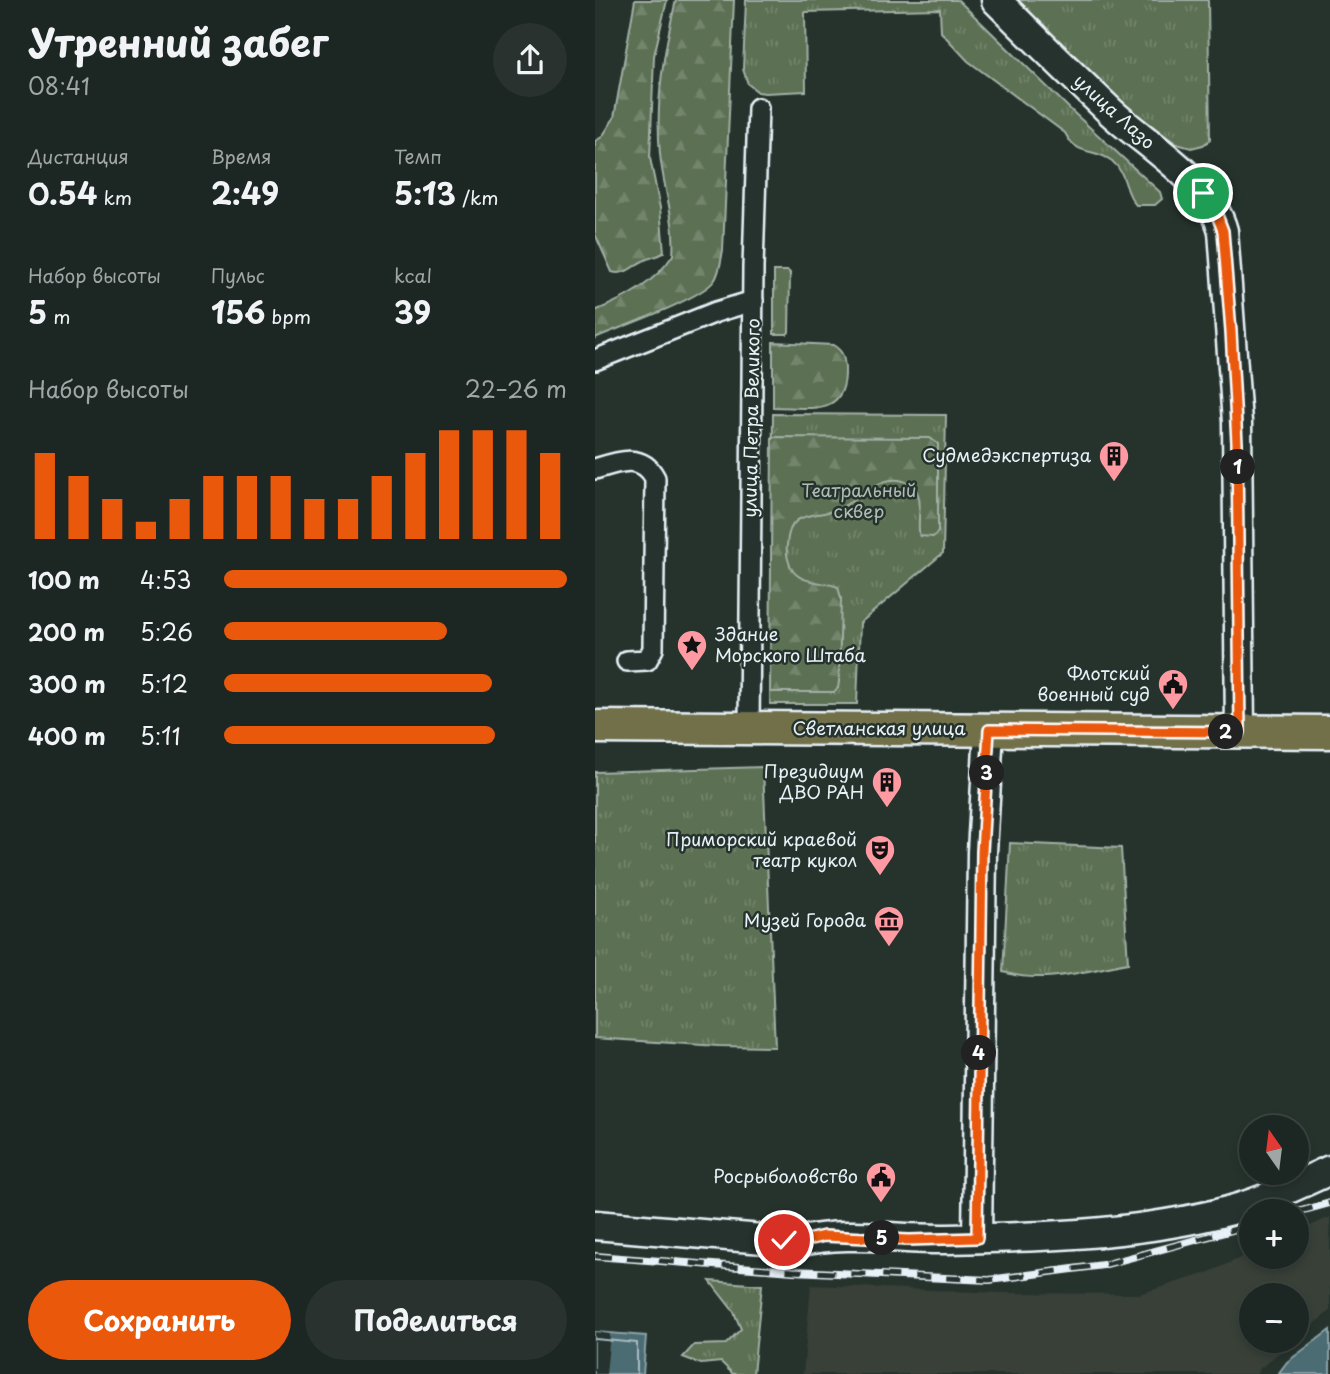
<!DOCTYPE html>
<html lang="ru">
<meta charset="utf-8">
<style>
body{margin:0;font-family:"Playpen Sans",sans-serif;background:#29322f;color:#f1f3f6;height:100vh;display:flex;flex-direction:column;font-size:26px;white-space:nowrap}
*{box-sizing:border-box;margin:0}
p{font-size:23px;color:#a0a5a5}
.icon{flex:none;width:38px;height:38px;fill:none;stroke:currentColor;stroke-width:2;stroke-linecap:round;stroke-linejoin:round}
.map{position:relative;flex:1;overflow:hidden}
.side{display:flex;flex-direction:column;background:#1c2622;width:595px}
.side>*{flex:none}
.needle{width:46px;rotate:346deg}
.buttons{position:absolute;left:644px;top:1115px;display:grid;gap:14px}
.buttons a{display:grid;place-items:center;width:70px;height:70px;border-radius:50%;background:#1c2622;box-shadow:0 4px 10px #0003,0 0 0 2px #3a4340;font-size:35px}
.pin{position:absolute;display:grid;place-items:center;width:60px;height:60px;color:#fff;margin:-30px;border:4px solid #fff;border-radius:50%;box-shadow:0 2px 7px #0007}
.km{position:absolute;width:35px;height:35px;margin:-18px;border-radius:50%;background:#222;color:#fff;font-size:19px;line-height:35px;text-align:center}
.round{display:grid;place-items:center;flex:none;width:74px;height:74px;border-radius:37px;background:#29322f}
.head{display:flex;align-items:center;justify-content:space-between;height:119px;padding:0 28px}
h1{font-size:38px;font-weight:700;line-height:52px}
.figures{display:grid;grid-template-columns:repeat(3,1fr);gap:10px;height:119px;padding:7px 28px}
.figures div{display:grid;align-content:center}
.figures b{font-size:30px;font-weight:700}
.figures small{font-size:19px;font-weight:400}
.figures p{font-size:19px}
.chart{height:196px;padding:14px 28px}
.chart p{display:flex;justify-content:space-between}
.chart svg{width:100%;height:126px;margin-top:7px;stroke:#ea580c;stroke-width:6}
.primary-button{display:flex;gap:14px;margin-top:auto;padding:14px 28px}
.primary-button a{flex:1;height:80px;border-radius:42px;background:#ea580c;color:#fff;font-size:28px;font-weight:700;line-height:80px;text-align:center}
.primary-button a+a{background:#29322f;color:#f1f3f6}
ul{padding:0 28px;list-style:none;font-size:23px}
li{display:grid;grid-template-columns:112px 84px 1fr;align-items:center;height:52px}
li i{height:18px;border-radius:9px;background:#ea580c}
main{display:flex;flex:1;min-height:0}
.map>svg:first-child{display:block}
.built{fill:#393f37}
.grass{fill:url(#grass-tufts);stroke:#a2b0a6;stroke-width:2}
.forest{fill:url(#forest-firs);stroke:#a2b0a6;stroke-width:2}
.water{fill:#4c6c73;stroke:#8aa1a8;stroke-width:2}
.pier{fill:#26332d}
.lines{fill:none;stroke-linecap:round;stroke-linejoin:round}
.shore{stroke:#aabcc3;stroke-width:2}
.minor-casing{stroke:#e8f1f8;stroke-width:24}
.secondary-casing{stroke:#e8f1f8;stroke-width:33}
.primary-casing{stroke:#e8f1f8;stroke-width:37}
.minor{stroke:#26332d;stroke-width:19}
.secondary{stroke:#26332d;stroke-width:28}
.primary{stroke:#71704a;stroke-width:32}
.rail-casing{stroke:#e8f1f8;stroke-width:8}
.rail{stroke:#26332d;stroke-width:5;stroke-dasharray:16;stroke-linecap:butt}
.route-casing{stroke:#fff;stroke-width:14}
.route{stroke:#ea580c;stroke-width:9}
.labels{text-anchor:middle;stroke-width:5;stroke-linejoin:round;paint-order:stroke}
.street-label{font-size:18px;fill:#e8f1f8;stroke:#26332d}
.poi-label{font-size:18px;fill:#e8f1f8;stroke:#26332d;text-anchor:end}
.park-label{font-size:18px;fill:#b0bdb6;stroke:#26332d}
</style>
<main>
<section class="side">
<div class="head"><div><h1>Утренний забег</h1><p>08:41</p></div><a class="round"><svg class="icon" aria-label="share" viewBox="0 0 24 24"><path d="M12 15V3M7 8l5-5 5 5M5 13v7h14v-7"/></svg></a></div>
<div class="figures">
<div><p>Дистанция</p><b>0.54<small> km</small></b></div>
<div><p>Время</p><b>2:49</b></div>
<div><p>Темп</p><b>5:13<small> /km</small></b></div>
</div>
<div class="figures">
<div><p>Набор высоты</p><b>5<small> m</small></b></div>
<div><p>Пульс</p><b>156<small> bpm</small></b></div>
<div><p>kcal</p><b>39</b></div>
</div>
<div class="chart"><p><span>Набор высоты</span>22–26 m</p>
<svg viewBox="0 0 160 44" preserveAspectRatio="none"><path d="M5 44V14M15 44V22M25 44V30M35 44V38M45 44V30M55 44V22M65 44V22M75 44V22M85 44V30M95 44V30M105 44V22M115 44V14M125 44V6M135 44V6M145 44V6M155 44V14"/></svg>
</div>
<ul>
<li><b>100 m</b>4:53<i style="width:100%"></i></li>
<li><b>200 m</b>5:26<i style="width:65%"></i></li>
<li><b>300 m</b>5:12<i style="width:78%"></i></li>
<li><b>400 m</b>5:11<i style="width:79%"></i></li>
</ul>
<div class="primary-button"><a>Сохранить</a><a>Поделиться</a></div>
</section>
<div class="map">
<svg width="735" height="1374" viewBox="0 0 735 1374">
<defs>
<pattern id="grass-tufts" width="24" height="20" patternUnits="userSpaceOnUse" patternTransform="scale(1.75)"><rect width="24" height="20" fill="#5c7053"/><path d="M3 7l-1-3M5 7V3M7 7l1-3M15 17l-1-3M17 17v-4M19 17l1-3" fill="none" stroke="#73856c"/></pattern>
<pattern id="forest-firs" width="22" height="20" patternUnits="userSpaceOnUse" patternTransform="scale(1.75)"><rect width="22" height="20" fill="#5c7053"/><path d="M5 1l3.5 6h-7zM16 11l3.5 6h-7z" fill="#73856c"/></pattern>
</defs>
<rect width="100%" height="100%" fill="#26332d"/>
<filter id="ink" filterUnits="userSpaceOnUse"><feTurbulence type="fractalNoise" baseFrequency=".0143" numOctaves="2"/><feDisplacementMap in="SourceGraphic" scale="14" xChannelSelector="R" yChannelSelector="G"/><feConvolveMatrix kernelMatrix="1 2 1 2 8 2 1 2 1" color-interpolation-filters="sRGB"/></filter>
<g filter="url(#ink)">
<!-- built -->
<path class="built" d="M735,1217V1311L702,1338V1295H656V1340L699,1341L663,1370L662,1374H208L216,1285L406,1293L544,1294L612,1273L656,1253V1256H702V1232Z"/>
<!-- grass -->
<g class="grass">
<path d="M151,0H363L479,113L565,192L567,199L560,205H541C529,192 532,173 517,161C499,147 483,158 470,133L373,61L346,32L345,9L210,12L211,91L170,93L163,92L153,84L148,69Z"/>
<path d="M416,0H613L615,140L608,145L596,148L582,144L525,103Z"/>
<path d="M179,271H193L195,273L194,332L192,334H179Z"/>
<path d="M178,414L351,415L348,553L265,623L262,704H175Z"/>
<path d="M168,767L180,1047L123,1046L0,1038V772Z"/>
<path d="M415,843L526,848L533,963C494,970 447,985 408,972Z"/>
<path d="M115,1281L167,1285L158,1374H138L126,1362L106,1364L88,1357L99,1345L131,1344L146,1329L139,1312Z"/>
</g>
<!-- forest -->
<g class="forest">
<path d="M40,0H72L59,56L55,158L65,208L69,252C63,257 55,257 48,261C37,266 31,276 17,272L0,234V141L7,137L19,118Z"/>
<path d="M81,0H139L128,250C126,260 125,273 119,281C104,300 25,327 0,338V311C31,298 59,284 78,255C81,220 68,188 65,154C60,102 69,50 81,0Z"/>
<path d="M178,342L238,345C248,351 249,357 250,368C252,418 214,407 178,407Z"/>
<path d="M177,437L335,438L343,444V532L338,537L325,536C320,521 332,496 316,485C290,467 265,500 243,509C219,519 194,508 192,545C191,553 193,564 198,571C208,584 228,581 243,587L246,598L244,682L243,688L239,692H175Z"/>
</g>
<!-- water -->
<g class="water">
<path d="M735,1330V1374H683L692,1362Z"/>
<path d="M0,1332L51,1336L48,1374H0Z"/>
</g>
<!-- pier -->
<path class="pier" d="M0,1332L15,1334L11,1374H0Z"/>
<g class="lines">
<!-- shore -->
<path class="shore" d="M0,1339L42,1343V1374"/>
<!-- minor casing -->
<g class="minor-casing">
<g id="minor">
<path d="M0,360L121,312L158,301"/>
<path d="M0,469C22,462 47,452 60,478L58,649L52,660L32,661"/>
<path d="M154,728L158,268L163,108"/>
</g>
</g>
<!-- secondary casing -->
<g class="secondary-casing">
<g id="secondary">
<path d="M401,0C439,38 477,75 516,112C553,146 615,181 628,231L642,422L645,732"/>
<path d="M0,1225L204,1242C250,1230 304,1240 352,1239C442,1237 533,1235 621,1214C661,1205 698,1187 735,1170"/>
<path d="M382,1238L387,852L394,730"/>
</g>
</g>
<!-- primary casing -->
<g class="primary-casing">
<path id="primary" d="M0,727L735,732"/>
</g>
<!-- minor -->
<use href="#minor" class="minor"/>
<!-- secondary -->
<use href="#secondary" class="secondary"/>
<!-- primary -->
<use href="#primary" class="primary"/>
<!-- rail casing -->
<g class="rail-casing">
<g id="rail">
<path d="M702,1212L735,1203"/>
<path d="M0,1256L198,1271L394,1280L508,1265L656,1225"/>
</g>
</g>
<!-- rail -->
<use href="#rail" class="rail"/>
</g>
</g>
<g class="lines" filter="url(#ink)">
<!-- route casing -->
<g class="route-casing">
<path id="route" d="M189,1240L204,1242L229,1236L314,1240L382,1238L387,852L394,730L645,732L642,443L636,331L628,231L619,207L608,193"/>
</g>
<!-- route -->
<use href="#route" class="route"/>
</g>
<!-- icons -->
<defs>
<g id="building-pin" transform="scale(1.575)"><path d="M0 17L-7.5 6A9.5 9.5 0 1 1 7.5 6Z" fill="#ff9aa2" stroke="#26332d"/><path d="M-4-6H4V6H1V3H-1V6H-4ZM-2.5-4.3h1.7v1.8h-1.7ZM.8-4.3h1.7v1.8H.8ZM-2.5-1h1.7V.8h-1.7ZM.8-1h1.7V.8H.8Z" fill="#111"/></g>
<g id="sight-pin" transform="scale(1.575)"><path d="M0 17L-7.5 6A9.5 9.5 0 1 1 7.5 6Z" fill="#ff9aa2" stroke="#26332d"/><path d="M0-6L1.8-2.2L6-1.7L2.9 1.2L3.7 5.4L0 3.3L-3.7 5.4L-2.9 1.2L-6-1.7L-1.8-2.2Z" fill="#111"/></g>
<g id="civic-pin" transform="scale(1.575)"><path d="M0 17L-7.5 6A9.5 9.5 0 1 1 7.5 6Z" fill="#ff9aa2" stroke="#26332d"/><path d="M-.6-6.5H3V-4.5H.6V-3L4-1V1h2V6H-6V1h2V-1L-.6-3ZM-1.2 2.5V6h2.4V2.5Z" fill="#111"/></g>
<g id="theatre-pin" transform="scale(1.575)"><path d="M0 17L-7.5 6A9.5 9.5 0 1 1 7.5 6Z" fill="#ff9aa2" stroke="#26332d"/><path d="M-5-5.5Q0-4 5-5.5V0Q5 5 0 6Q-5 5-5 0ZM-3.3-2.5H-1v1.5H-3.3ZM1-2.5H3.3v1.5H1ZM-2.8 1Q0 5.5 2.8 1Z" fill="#111"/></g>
<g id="museum-pin" transform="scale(1.575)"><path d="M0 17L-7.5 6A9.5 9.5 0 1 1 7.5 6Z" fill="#ff9aa2" stroke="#26332d"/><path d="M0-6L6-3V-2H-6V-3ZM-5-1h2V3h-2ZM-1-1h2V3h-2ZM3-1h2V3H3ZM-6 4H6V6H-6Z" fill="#111"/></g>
</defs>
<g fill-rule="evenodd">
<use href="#building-pin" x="519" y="456"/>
<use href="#sight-pin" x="97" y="645"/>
<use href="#civic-pin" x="578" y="684"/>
<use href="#building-pin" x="292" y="782"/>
<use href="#theatre-pin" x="285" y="850"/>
<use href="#museum-pin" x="294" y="921"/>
<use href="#civic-pin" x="286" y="1177"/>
</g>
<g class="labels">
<!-- street labels -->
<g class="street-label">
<text transform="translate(519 112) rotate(42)" y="6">улица Лазо</text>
<text transform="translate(157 418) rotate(-89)" y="6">улица Петра Великого</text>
<text x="284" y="735">Светланская улица</text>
</g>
<!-- poi labels -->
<g class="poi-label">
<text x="496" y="462">Судмедэкспертиза</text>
<text x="120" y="641" text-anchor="start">Здание<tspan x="120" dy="21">Морского Штаба</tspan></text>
<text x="555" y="680">Флотский<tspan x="555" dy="21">военный суд</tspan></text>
<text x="269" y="778">Президиум<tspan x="269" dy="21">ДВО РАН</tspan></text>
<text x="262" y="846">Приморский краевой<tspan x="262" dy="21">театр кукол</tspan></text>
<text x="271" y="927">Музей Города</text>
<text x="263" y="1183">Росрыболовство</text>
</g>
<!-- park labels -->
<g class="park-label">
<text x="264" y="497">Театральный<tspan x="264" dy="21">сквер</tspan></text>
</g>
</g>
</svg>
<div class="buttons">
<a><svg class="needle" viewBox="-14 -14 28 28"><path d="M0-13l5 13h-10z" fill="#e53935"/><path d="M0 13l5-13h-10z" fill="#a0a5a5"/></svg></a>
<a>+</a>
<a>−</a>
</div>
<div class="pin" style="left:608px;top:193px;background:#1e9e55"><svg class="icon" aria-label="arrive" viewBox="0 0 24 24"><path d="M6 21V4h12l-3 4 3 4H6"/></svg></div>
<div class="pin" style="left:189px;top:1240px;background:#d93025"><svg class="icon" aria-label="check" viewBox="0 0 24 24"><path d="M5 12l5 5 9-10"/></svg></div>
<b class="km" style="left:643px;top:467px">1</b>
<b class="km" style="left:631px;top:732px">2</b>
<b class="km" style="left:392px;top:773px">3</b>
<b class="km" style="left:384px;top:1053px">4</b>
<b class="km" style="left:287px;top:1238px">5</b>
</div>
</main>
